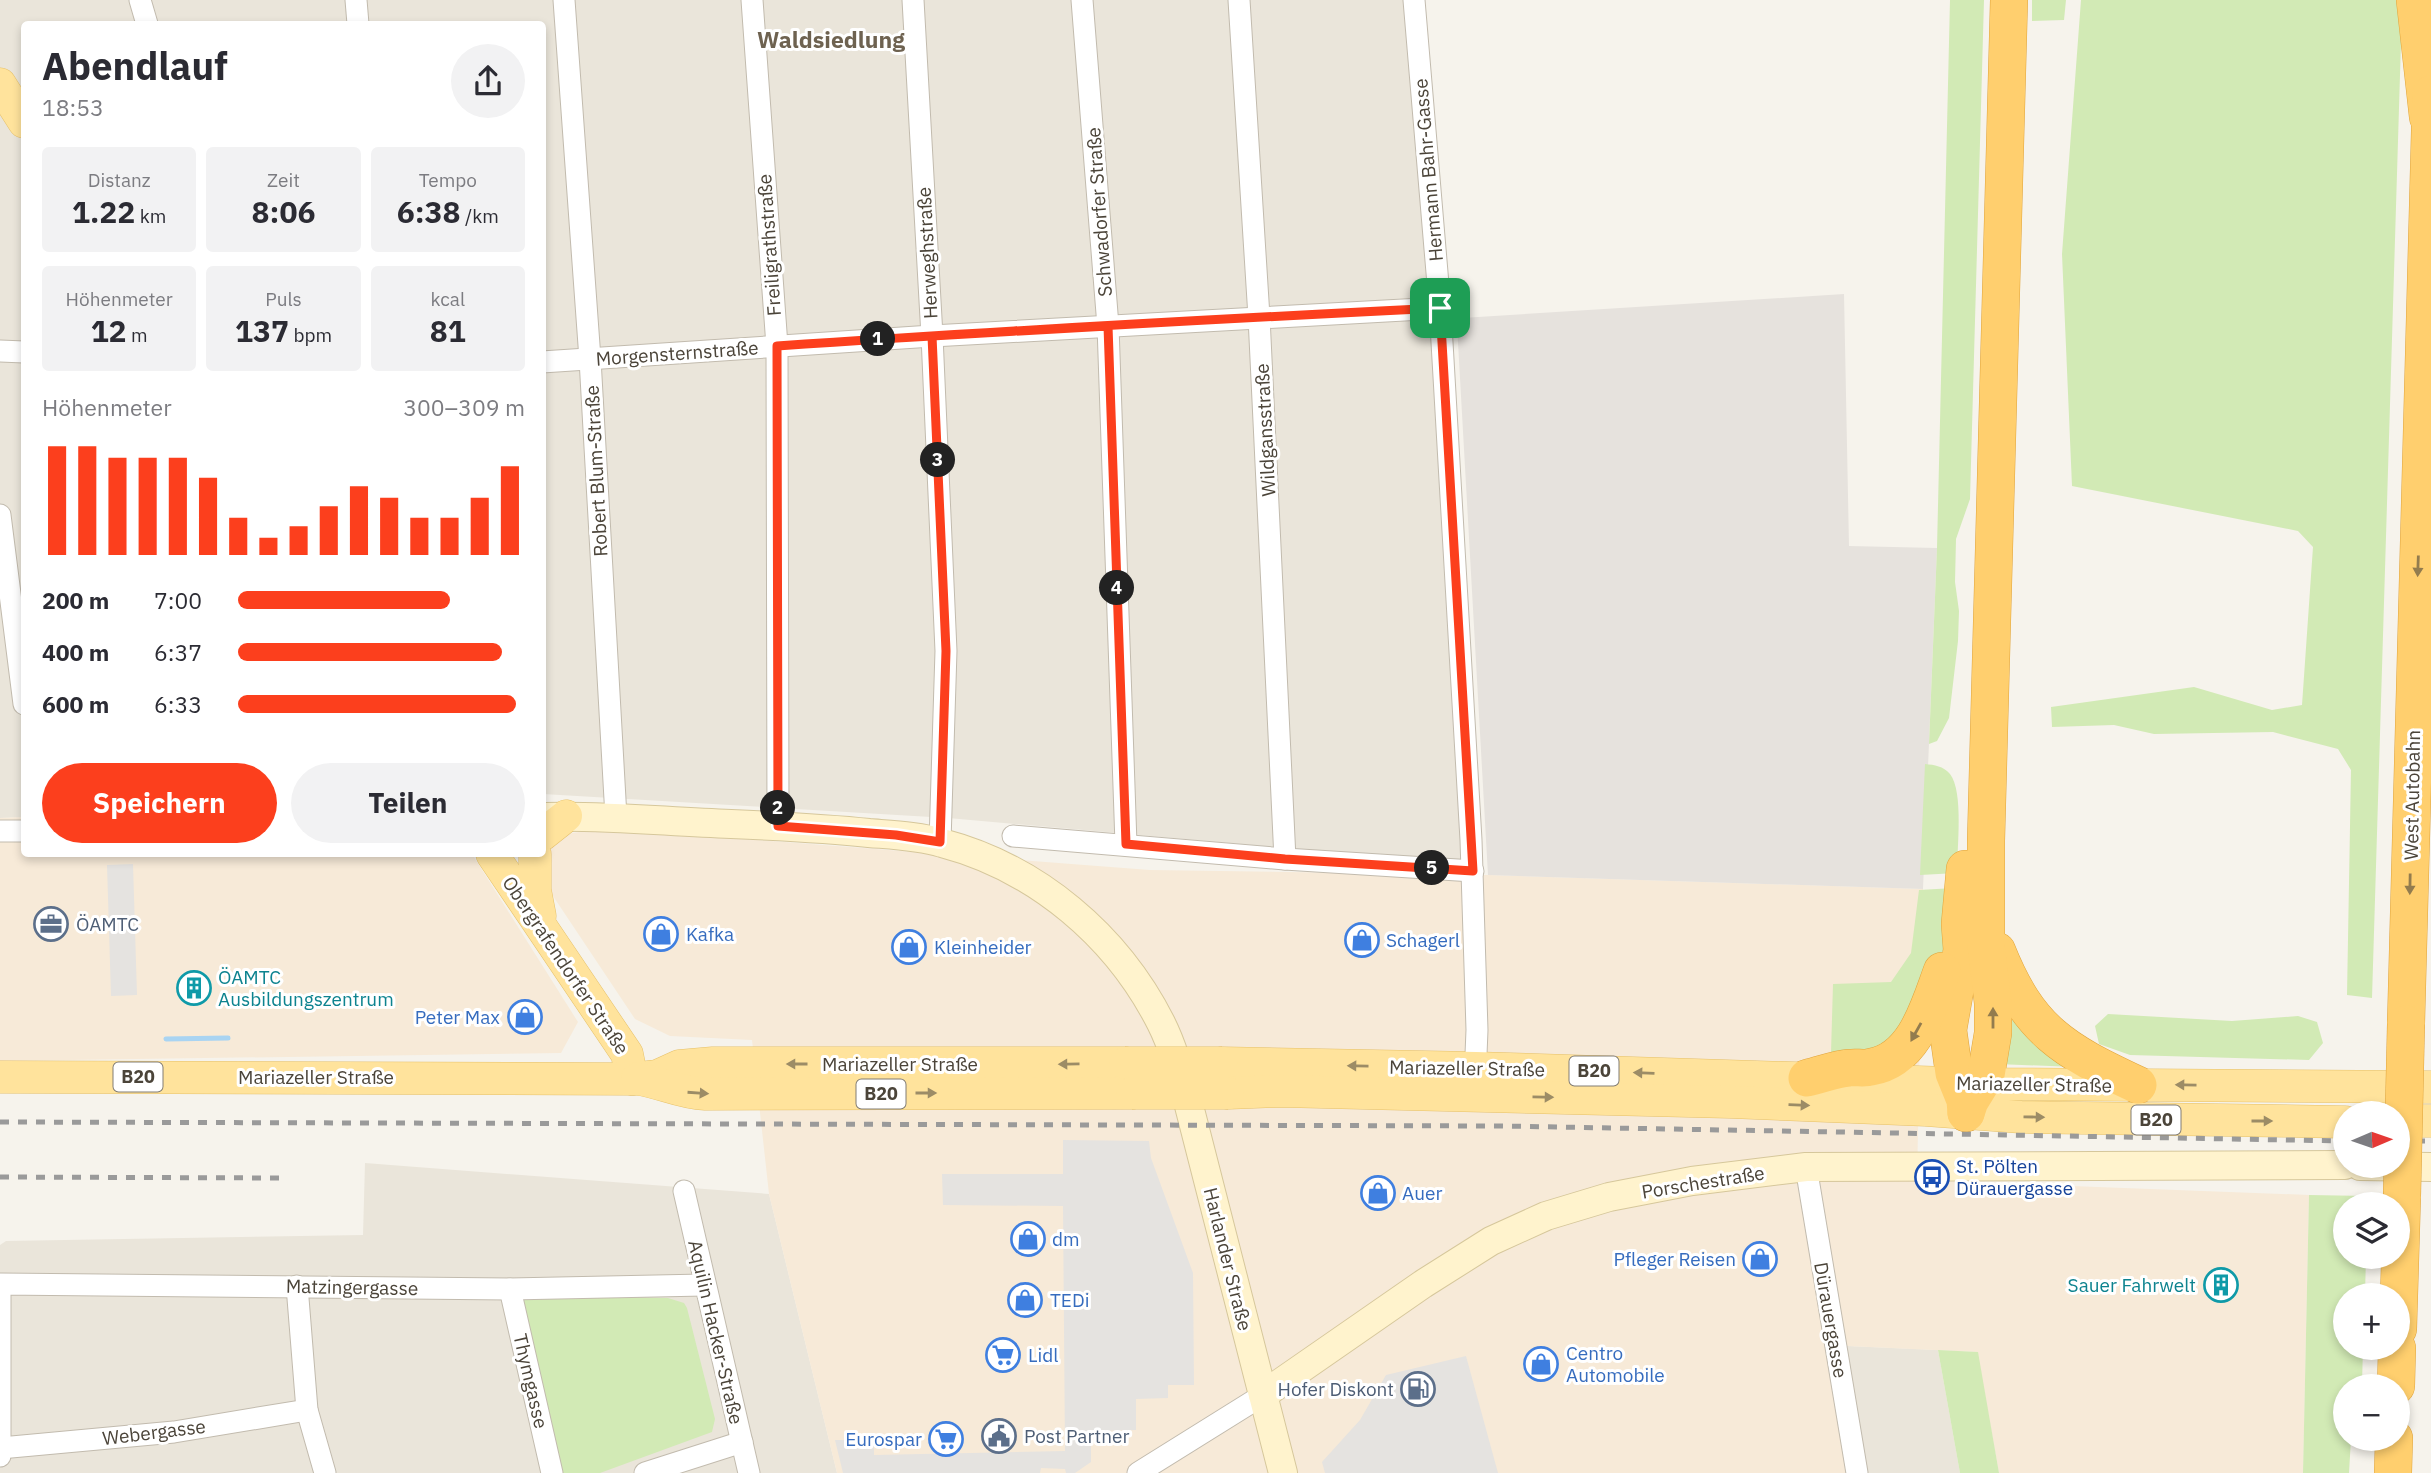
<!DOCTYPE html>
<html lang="de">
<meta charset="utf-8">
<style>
body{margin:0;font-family:"IBM Plex Sans",sans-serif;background:#f2f2f3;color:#2b2b33;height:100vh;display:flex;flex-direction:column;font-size:26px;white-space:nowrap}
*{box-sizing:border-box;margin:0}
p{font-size:23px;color:#7c7c81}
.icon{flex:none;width:38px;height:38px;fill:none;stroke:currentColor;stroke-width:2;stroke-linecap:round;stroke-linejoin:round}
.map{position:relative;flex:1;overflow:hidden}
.details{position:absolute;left:21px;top:21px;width:525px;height:836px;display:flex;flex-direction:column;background:#fff;border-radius:7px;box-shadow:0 4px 10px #0003}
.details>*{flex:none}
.needle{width:46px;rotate:88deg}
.tools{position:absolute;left:2333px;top:1101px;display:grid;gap:14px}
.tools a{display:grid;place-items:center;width:77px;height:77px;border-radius:50%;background:#fff;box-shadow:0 4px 10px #0003;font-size:35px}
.pin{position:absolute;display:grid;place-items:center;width:60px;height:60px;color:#fff;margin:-30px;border-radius:14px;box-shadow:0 4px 10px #0006}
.km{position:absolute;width:35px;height:35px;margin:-18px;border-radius:50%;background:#222;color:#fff;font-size:19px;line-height:35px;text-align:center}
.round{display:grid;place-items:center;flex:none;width:74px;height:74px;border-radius:37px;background:#f2f2f3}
.summary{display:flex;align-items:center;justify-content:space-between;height:119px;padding:0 21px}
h1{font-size:38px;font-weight:700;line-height:52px}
.figures{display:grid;grid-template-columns:repeat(3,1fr);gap:10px;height:119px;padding:7px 21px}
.figures div{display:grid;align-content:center;border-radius:7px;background:#f2f2f3;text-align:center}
.figures b{font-size:30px;font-weight:700}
.figures small{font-size:19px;font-weight:400}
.figures p{font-size:19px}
.chart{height:196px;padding:14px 21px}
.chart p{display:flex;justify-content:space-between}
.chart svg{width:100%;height:126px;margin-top:7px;stroke:#fc3f1d;stroke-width:6}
.primary-button{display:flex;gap:14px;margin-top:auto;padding:14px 21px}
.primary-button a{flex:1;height:80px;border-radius:42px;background:#fc3f1d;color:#fff;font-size:28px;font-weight:700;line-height:80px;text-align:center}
.primary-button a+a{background:#f2f2f3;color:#2b2b33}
ul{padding:0 21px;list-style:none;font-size:23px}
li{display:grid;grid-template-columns:112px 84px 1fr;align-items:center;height:52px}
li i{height:18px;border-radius:9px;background:#fc3f1d}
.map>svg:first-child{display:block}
.residential{fill:#eae5da}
.commercial{fill:#f7ead8}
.industrial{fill:#e6e2dd}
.green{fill:#d2eab5}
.parking{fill:#e5e3e0}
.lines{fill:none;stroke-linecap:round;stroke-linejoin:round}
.stream{stroke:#a9d4f2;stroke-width:5}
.street-casing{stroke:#c2bbae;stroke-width:23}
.secondary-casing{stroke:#d6c79b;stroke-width:30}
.primary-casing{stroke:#e6c16a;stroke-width:33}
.highway-casing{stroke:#e0a43c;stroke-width:38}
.street{stroke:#fff;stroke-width:21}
.secondary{stroke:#fff3cd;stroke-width:28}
.primary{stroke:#ffe39c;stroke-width:32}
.highway{stroke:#ffcf6e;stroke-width:37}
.rail{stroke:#9a9a9a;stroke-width:5;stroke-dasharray:9 9;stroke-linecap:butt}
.primary-bridge-casing{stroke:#e6c16a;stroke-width:33;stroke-linecap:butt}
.highway-bridge-casing{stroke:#e0a43c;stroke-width:38;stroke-linecap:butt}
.primary-bridge{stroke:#ffe39c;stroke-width:32}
.highway-bridge{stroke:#ffcf6e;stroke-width:37}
.oneway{fill:#937c4e}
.oneway2{fill:#9c8c66}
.route-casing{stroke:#fff;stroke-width:14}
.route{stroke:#fc3f1d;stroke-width:9}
.labels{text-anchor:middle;stroke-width:6;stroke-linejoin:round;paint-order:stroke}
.shield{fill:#fff;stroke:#817c74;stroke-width:2}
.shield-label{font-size:18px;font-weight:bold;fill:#4b4439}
.street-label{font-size:19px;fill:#4b4439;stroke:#fff}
.service-label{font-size:19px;fill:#4e5e75;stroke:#fff;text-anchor:start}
.shop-label{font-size:19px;fill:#366cbe;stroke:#fff;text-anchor:start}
.culture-label{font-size:19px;fill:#0d838f;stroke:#fff;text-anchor:start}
.transit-label{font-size:19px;fill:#164399;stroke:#fff;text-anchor:start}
.quarter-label{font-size:23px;font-weight:bold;fill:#6e6250;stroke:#fff}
</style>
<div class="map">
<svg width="2431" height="1473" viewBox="0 0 2431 1473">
<rect width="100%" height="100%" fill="#f6f3ec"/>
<!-- residential -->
<g class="residential">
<path d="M0,0H1421L1479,865L948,818L543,794L542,24H24V817L0,818Z"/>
<path d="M365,1163L769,1194L837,1473H0V1245L6,1241L363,1235Z"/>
<path d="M1825,1345L1938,1350L1960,1473H1847Z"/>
</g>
<!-- commercial -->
<g class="commercial">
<path d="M24,817V854H472L578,1022L561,1053L0,1061V818Z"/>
<path d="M602,828L1150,870L1488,875L1923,889L1917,1180L2309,1195L2303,1473H1999L1977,1352L1826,1345L1847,1473H837L769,1194L752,1040L670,1036L635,1019L549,890L546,857L561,835Z"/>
</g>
<!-- industrial -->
<path class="industrial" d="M1844,294L1849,546L1937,548L1923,889L1488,875L1457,325L1462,318Z"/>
<!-- green -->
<g class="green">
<path d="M1950,0H1984L1970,499L1956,539L1955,582L1959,611L1958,641L1949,718L1937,741L1929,744L1937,548Z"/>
<path d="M2032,0H2066L2064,20L2032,21Z"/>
<path d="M2081,0H2397L2401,42L2372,998L2347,995L2351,770L2338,749L2273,732L2154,734L2114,725L2052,727L2051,707L2194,687L2272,710L2302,705L2313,547L2298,531L2072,486L2062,254Z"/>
<path d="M1925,764C1935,765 1943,766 1950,774C1964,792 1957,849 1957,873L1920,875Z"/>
<path d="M1954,888L1945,945L1925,1000L1908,1034L1871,1053H1831L1833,984L1891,982L1911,953L1919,890Z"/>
<path d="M2013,1006L2075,1067L1997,1064Z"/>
<path d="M2108,1014L2232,1021L2298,1016L2317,1022L2323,1043L2309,1060L2130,1055L2099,1044L2095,1026Z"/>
<path d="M2309,1195L2368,1196V1204H2345V1256L2366,1257L2365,1295H2345V1348H2363L2362,1383L2360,1386H2345V1438L2351,1439L2349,1473H2303Z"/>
<path d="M524,1295L668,1298L684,1303L687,1308L715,1419L712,1432L600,1473H555L519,1310Z"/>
<path d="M1938,1350L1978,1352L1999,1473H1960Z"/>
</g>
<!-- parking -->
<g class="parking">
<path d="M133,864L137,995L111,996L107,865Z"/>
<path d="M1063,1140L1149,1141L1151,1158L1193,1273L1194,1385H1168V1398L1136,1399V1430L1091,1431V1462L1075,1473H1066L1065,1469L1041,1468L1040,1473H843L835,1440H874V1455L1065,1451L1063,1206L943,1205L942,1174H1063Z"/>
<path d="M1466,1356L1498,1473H1325L1322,1462L1360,1420L1386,1375Z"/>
</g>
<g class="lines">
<!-- stream -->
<path class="stream" d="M166,1039L228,1038"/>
<!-- street casing -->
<g class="street-casing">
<g id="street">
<path d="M140,0L147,24"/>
<path d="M356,0L358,24"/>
<path d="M564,0L590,359L616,817"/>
<path d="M752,0L777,346L778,826"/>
<path d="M913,0L932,336L946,651L940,842"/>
<path d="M1082,0L1108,326L1126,844"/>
<path d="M1239,0L1259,317L1285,859"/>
<path d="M1414,0L1440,308L1471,840L1477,1030L1475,1079"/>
<path d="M0,351L24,352"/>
<path d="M542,362L932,336L1440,308"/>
<path d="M0,515L24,704"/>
<path d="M0,831H24"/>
<path d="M1013,836L1285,859L1473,871"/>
<path d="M1806,1167L1857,1473"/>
<path d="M684,1191L749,1473"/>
<path d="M297,1286L307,1410L325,1473"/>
<path d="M510,1289L552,1473"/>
<path d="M0,1448L174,1432L307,1410"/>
<path d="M0,1456V1284L510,1289L704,1285"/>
<path d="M645,1473L742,1442"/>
<path d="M1138,1473L1263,1395"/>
</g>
</g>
<!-- secondary casing -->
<g class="secondary-casing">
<g id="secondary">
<path d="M545,817C607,815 669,822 731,824C777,826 823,828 869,833C893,835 919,836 942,843C1037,868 1117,936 1161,1023C1173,1047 1180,1073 1187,1098L1283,1473"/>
<path d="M2360,1166L2431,1167"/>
<path d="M1263,1395L1423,1284L1491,1241L1546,1216L1609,1197L1692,1181L1806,1167L2345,1165"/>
</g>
</g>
<!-- primary casing -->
<g class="primary-casing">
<g id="primary">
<path d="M0,84L24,122"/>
<path d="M542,835L566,816"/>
<path d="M492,854L627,1054L632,1079"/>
<path d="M535,854V890L540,916"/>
<path d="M1222,1063L1476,1068L1980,1084L2431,1087"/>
<path d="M0,1077L632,1079L657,1076L679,1066L713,1063H1125"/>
<path d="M637,1079C661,1082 680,1093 705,1094L1132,1093"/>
<path d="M1228,1093L1281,1091L1730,1102L1926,1110L2021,1117L2345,1122"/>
<path d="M2398,1121H2431"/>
</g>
</g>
<!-- highway casing -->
<g class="highway-casing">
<g id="highway">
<path d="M2415,0L2428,117"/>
<path d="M1965,869L1960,924L1962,950L1948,1030L1954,1073L1965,1100L1966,1113"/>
<path d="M1997,951C2029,1031 2063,1050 2138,1085"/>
<path d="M2406,1024L2431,94"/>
<path d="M1807,1078C1821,1075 1835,1069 1849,1068C1857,1067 1864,1069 1871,1067C1915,1060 1929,1006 1942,971"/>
<path d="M1966,1113L1970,1101L1986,1075L1993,1033V1003L1986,945V841L2009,0"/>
<path d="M2398,1329L2402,1196"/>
<path d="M2396,1386L2397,1348"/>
<path d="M2393,1473L2394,1438"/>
</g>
</g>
<!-- street -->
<use href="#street" class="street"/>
<!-- secondary -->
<use href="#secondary" class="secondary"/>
<!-- primary -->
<use href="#primary" class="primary"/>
<!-- highway -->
<use href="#highway" class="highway"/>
<!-- rail -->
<g class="rail">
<path d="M0,1122L1500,1126L2345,1141"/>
<path d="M2398,1141H2431"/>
<path d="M0,1177L279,1178"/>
</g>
<!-- primary-bridge casing -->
<g class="primary-bridge-casing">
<g id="primary-bridge">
<path d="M1125,1063H1222"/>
<path d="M1132,1093H1228"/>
</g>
</g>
<!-- highway-bridge casing -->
<g class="highway-bridge-casing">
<path id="highway-bridge" d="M2402,1196L2406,1024"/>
</g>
<!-- primary-bridge -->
<use href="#primary-bridge" class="primary-bridge"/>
<!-- highway-bridge -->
<use href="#highway-bridge" class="highway-bridge"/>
</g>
<!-- one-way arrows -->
<defs><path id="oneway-solid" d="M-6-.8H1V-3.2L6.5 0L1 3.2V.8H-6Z" transform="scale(1.75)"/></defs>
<g class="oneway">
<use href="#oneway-solid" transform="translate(2418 566) rotate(92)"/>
<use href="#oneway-solid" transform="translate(2410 884) rotate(91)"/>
<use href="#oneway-solid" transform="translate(1993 1018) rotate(-90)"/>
<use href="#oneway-solid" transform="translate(1916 1032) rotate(119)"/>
</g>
<g class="oneway2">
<use href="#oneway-solid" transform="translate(797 1064) rotate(-180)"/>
<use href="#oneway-solid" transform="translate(1069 1064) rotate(179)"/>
<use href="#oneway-solid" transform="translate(1358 1066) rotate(-179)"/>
<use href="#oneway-solid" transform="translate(1644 1073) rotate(-178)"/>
<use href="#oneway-solid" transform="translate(2186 1085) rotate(-179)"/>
<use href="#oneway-solid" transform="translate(698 1093) rotate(4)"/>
<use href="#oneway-solid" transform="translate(926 1093)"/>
<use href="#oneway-solid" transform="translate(1543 1097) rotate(1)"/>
<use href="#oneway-solid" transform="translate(1799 1105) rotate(2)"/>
<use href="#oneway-solid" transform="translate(2034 1117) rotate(1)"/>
<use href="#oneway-solid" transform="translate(2262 1121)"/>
</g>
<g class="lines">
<!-- route casing -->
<g class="route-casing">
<path id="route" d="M1440,308C1219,319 998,331 777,346L778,826L896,835L940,842L946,651L932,336L1108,326L1126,844L1285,859L1473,871L1440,308"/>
</g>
<!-- route -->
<use href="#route" class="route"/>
</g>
<!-- icons -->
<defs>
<g id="office-ring" transform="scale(1.75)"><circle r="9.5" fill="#fff" stroke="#5c6f8a" stroke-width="1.5"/><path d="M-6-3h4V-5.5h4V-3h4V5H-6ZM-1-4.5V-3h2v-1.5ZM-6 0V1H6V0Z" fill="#5c6f8a"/></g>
<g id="shop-ring" transform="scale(1.75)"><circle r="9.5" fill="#fff" stroke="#3f7fe0" stroke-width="1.5"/><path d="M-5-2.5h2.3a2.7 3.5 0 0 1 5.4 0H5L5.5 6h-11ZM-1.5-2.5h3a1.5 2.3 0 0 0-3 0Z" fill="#3f7fe0"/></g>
<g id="building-ring" transform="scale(1.75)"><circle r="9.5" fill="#fff" stroke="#0f9aa8" stroke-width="1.5"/><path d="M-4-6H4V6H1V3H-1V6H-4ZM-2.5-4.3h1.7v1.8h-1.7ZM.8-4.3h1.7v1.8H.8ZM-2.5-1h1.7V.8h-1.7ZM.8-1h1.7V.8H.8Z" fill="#0f9aa8"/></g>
<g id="bus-ring" transform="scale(1.75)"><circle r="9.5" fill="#fff" stroke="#1a4fb4" stroke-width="1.5"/><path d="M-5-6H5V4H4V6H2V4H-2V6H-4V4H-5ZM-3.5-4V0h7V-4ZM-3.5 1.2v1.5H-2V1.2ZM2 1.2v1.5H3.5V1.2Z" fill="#1a4fb4"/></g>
<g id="supermarket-ring" transform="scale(1.75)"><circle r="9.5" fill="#fff" stroke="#3f7fe0" stroke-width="1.5"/><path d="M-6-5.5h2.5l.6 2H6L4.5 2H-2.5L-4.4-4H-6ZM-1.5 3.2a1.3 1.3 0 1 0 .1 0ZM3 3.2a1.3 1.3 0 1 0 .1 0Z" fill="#3f7fe0"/></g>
<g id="fuel-ring" transform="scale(1.75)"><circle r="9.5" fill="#fff" stroke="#5c6f8a" stroke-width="1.5"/><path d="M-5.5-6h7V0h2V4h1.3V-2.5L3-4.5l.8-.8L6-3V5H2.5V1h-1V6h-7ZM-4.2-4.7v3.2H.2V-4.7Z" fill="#5c6f8a"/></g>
<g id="civic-ring" transform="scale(1.75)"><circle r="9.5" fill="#fff" stroke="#5c6f8a" stroke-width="1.5"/><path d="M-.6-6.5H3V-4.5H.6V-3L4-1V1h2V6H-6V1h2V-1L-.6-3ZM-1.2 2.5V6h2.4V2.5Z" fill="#5c6f8a"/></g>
</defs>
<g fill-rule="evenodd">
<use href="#office-ring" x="51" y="924"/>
<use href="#shop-ring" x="661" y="934"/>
<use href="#shop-ring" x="1362" y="940"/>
<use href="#shop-ring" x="909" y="947"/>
<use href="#building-ring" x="194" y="988"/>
<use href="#shop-ring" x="525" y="1017"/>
<use href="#bus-ring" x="1932" y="1177"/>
<use href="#shop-ring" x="1378" y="1193"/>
<use href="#shop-ring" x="1028" y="1239"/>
<use href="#shop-ring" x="1760" y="1259"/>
<use href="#building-ring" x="2221" y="1285"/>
<use href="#shop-ring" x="1025" y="1300"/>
<use href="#supermarket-ring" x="1003" y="1355"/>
<use href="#shop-ring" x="1541" y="1364"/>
<use href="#fuel-ring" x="1418" y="1389"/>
<use href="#civic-ring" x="999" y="1436"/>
<use href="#supermarket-ring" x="946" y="1439"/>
</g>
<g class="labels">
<!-- shield labels -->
<g class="shield">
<rect x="1569.5" y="1056.5" width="49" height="29" rx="5"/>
<rect x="113.5" y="1062.5" width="49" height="29" rx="5"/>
<rect x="856.5" y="1079.5" width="49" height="29" rx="5"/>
<rect x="2131.5" y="1105.5" width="49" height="29" rx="5"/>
</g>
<g class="shield-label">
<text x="1594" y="1077">B20</text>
<text x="138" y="1083">B20</text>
<text x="881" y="1100">B20</text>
<text x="2156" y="1126">B20</text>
</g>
<!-- street labels -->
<g class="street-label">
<text transform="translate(1428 170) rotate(-95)" y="7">Hermann Bahr-Gasse</text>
<text transform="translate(1099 212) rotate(-94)" y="7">Schwadorfer Straße</text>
<text transform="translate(769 245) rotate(-94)" y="7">Freiligrathstraße</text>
<text transform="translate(927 253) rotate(-93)" y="7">Herweghstraße</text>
<text transform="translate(677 353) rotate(-4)" y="7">Morgensternstraße</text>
<text transform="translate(1265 430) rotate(-93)" y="7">Wildgansstraße</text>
<text transform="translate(596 471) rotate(-93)" y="7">Robert Blum-Straße</text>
<text transform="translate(2412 795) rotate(-89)" y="7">West Autobahn</text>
<text transform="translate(566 965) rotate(56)" y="7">Obergrafendorfer Straße</text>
<text x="900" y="1071">Mariazeller Straße</text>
<text transform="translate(1467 1068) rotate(1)" y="7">Mariazeller Straße</text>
<text x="316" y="1084">Mariazeller Straße</text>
<text transform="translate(2034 1084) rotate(1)" y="7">Mariazeller Straße</text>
<text transform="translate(1703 1182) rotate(-9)" y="7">Porschestraße</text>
<text transform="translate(1228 1259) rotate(76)" y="7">Harlander Straße</text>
<text transform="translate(352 1287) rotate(1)" y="7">Matzingergasse</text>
<text transform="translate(1831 1320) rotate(80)" y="7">Dürauergasse</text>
<text transform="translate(716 1332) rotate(77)" y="7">Aquilin Hacker-Straße</text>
<text transform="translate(531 1381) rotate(77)" y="7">Thymgasse</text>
<text transform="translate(154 1432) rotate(-7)" y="7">Webergasse</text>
</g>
<!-- service labels -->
<g class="service-label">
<text x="76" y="931">ÖAMTC</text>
<text x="1394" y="1396" text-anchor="end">Hofer Diskont</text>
<text x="1024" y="1443">Post Partner</text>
</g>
<!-- shop labels -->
<g class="shop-label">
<text x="686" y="941">Kafka</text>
<text x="1386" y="947">Schagerl</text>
<text x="934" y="954">Kleinheider</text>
<text x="500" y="1024" text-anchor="end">Peter Max</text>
<text x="1402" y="1200">Auer</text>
<text x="1052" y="1246">dm</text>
<text x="1736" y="1266" text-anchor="end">Pfleger Reisen</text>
<text x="1050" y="1307">TEDi</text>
<text x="1566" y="1360">Centro<tspan x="1566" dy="22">Automobile</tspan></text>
<text x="1028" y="1362">Lidl</text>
<text x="922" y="1446" text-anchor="end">Eurospar</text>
</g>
<!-- culture labels -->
<g class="culture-label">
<text x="218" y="984">ÖAMTC<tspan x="218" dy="22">Ausbildungszentrum</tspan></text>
<text x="2196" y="1292" text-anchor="end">Sauer Fahrwelt</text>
</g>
<!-- transit labels -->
<g class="transit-label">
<text x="1956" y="1173">St. Pölten<tspan x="1956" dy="22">Dürauergasse</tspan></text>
</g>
<!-- quarter labels -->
<g class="quarter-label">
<text x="831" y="48">Waldsiedlung</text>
</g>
</g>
</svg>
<div class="tools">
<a><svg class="needle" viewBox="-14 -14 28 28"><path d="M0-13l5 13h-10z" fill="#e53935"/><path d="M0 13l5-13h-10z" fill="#7c7c81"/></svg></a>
<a><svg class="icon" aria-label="layers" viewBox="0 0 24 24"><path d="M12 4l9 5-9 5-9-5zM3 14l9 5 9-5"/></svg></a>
<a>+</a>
<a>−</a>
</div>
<div class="pin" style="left:1440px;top:308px;background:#1e9e55"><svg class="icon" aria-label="arrive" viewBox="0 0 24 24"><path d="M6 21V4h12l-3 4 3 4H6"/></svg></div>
<b class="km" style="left:878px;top:339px">1</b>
<b class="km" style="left:778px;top:808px">2</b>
<b class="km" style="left:938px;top:460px">3</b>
<b class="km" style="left:1117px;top:588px">4</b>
<b class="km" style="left:1432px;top:868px">5</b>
<section class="details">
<div class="summary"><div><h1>Abendlauf</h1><p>18:53</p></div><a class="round"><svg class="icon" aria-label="share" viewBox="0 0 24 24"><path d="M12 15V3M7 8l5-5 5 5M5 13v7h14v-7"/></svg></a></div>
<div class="figures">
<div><p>Distanz</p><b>1.22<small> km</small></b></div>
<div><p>Zeit</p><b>8:06</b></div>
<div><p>Tempo</p><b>6:38<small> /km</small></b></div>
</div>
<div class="figures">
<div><p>Höhenmeter</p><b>12<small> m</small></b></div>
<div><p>Puls</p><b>137<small> bpm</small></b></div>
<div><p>kcal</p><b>81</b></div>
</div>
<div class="chart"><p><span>Höhenmeter</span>300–309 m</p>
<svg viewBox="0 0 160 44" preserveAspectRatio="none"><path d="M5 44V6M15 44V6M25 44V10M35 44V10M45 44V10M55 44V17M65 44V31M75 44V38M85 44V34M95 44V27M105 44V20M115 44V24M125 44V31M135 44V31M145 44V24M155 44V13"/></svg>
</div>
<ul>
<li><b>200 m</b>7:00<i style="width:74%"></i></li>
<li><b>400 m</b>6:37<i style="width:92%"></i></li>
<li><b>600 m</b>6:33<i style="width:97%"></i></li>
</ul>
<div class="primary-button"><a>Speichern</a><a>Teilen</a></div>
</section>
</div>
